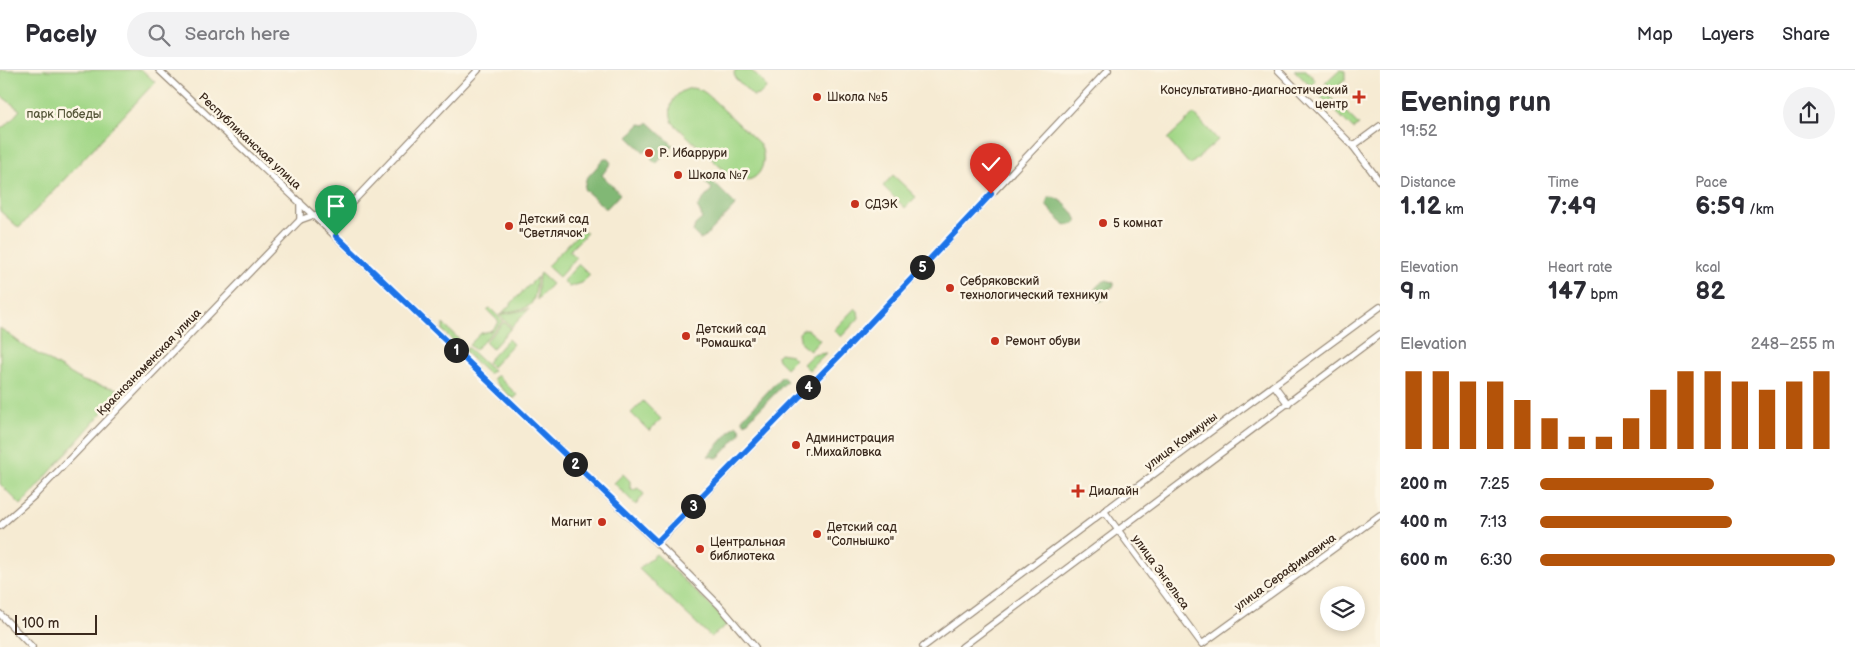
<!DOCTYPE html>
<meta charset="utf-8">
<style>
body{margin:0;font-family:"Balsamiq Sans",sans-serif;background:#f2f2f3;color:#2b2b33;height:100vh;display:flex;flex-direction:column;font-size:19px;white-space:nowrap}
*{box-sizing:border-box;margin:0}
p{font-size:16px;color:#7c7c81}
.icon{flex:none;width:28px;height:28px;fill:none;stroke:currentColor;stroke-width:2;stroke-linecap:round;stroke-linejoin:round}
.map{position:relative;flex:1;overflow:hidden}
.drawer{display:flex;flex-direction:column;background:#fff;width:475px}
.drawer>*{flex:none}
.fabs{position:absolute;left:1320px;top:516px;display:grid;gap:10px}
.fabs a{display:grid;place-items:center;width:45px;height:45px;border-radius:50%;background:#fff;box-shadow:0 2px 8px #0003;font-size:25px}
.scale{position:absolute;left:15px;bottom:12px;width:82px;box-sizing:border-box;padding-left:5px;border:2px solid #3b2a1e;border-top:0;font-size:14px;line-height:18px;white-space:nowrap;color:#3b2a1e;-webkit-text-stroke:4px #fcf5e5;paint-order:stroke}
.pin{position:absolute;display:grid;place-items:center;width:42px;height:42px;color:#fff;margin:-51px -21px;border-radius:50% 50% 50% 0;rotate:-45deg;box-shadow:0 0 5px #0007}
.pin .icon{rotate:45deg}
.km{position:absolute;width:25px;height:25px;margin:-12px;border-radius:50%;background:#222;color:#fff;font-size:14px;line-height:25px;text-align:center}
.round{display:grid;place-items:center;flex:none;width:52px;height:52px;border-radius:26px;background:#f2f2f3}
.head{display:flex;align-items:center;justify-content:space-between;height:85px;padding:0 20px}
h1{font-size:28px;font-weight:700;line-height:38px}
.figures{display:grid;grid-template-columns:repeat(3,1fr);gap:8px;height:85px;padding:5px 20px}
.figures div{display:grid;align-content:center}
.figures b{font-size:25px;font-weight:700}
.figures small{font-size:14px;font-weight:400}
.figures p{font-size:14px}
.chart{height:140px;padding:10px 20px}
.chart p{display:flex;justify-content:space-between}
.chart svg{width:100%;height:90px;margin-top:5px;stroke:#b45309;stroke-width:6}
ul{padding:0 20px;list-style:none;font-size:16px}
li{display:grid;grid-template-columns:80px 60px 1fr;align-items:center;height:38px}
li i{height:12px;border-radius:6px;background:#b45309}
header{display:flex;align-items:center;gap:30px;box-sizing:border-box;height:70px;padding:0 25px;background:#fff;border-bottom:1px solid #e1e1e2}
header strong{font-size:24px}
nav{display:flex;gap:28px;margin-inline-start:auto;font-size:18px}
.search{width:350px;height:45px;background:#f2f2f3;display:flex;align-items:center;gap:12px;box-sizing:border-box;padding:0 18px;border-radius:28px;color:#7c7c81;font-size:19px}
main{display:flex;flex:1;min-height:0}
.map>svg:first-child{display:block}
.green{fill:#a2d787;stroke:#6e8052}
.forest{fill:#81b874;stroke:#5e7149}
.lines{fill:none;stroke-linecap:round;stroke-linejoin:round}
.minor-casing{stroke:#988a78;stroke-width:8}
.minor{stroke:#fff;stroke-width:5.5}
.route-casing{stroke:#fff;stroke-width:10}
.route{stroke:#1a73e8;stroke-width:6}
.poi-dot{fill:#c8321e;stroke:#fcf5e5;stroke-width:2}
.labels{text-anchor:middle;stroke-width:5;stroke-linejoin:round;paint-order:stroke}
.poi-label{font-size:12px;fill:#3b2a1e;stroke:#fcf5e5;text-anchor:start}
.park-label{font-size:12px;fill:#555538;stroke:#fcf5e5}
.street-label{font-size:12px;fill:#3b2a1e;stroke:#fcf5e5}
</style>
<header>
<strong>Pacely</strong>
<div class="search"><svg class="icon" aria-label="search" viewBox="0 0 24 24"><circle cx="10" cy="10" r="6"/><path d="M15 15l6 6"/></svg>Search here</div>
<nav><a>Map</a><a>Layers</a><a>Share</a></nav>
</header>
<main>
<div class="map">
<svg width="1380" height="577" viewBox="0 0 1380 577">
<rect width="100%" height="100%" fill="#fcf5e5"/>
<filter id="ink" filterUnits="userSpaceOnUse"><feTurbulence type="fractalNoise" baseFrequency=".02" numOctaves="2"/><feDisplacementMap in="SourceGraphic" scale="10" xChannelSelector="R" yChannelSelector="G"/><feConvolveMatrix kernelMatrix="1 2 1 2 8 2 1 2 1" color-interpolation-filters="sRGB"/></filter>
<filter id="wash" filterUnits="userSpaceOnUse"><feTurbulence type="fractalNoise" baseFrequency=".0096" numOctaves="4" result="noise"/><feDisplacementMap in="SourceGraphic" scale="20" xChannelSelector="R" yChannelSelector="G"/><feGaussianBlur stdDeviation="1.12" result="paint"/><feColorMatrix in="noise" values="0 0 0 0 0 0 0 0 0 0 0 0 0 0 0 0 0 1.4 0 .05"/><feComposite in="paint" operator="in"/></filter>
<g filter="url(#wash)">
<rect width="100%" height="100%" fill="#f6ebd3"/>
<!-- green -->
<g class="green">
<path d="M0,0H142L155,12L19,158L0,141V58L7,55L20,40L0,25Z"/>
<path d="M736,0H751L764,13L766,18L759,25L753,26L735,8L734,2Z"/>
<path d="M1294,0H1306L1316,11L1311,17Z"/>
<path d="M1339,0L1345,1V10L1335,19L1329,21L1326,17V12Z"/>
<path d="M692,18L701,20L707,24L760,74C771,98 753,121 729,105L673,53C666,37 674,21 692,18Z"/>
<path d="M1320,18L1322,19L1359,55L1353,59L1316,22Z"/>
<path d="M1194,44L1218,70L1190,95L1167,69Z"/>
<path d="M893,105L916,127L905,138L883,116Z"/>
<path d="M581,161L587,163L569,181L576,188L559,207L547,196Z"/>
<path d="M579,194L590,205L582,213L569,217L563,211Z"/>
<path d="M540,203L552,214L537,230L539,205Z"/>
<path d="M537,207C534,239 533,237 502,243Z"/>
<path d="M490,238L503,251L475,280L469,275L481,263L490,261L499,252L487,240Z"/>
<path d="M855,238L858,241L859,248L841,267L834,260Z"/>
<path d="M529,239L512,257L499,245Z"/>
<path d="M504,252L511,258L492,279L485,272Z"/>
<path d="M443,254L464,274L461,279L443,261Z"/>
<path d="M0,258L26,277L83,311L122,320L21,435L0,414Z"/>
<path d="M803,259H807L820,270L810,281L801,274L799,263Z"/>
<path d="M508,269L513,274L492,297L487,292Z"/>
<path d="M467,277L493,301L488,304L465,282Z"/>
<path d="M780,283L791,285L795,289L786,298L778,290L777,286Z"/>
<path d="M826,283L809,300L803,294L812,285Z"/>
<path d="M497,305L517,325L515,328H512L493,310Z"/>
<path d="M643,331L661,349L649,361L631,343Z"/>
<path d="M623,404L630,411V418L634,420L638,418L644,424L636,435L614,413Z"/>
<path d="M656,484L729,553L711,567L639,499Z"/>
</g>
<!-- forest -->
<g class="forest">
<path d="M648,52L673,75L656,94L651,89L654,85L647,79L644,82L628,67L640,54L646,55Z"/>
<path d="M604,89H608L611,93L602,105L620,124L607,138H605L584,119L586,109Z"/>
<path d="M705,104L735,134L734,137L703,169H700L693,162L695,155L702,149L701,144L697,137L712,119L703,110V106Z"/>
<path d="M1052,127C1062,129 1075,142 1077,152C1068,158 1063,155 1057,147C1053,143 1049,139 1046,135L1048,128Z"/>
<path d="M1107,210L1114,213V216L1109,219L1108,227L1101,231H1097C1088,223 1098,213 1107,210Z"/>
<path d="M782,306L787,311L745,354L742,349Z"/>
<path d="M737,355L740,358L741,363L721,385L717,388L708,386L734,357Z"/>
</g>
</g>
<g filter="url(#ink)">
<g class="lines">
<!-- minor casing -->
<g class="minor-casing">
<g id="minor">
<path d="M159,0L436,261L657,473L719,535L755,577"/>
<path d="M1278,0L1353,76L1380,112"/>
<path d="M1353,76L1380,56"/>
<path d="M300,132V150"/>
<path d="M336,167C333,156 336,150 343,142"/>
<path d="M1274,315L1288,334"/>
<path d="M1104,441L1202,574L1380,445"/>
<path d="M0,456L35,425L300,150L314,145L343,142L478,0"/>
<path d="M657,473L841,284L1108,0"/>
<path d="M0,544L32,577"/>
<path d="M923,577L1202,368L1380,237"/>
<path d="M962,577L1380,264"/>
</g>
</g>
<!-- minor -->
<use href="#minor" class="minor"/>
</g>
</g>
<g class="lines" filter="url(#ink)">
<!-- route casing -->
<g class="route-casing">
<path id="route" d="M336,166L657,472L841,284L991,124"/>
</g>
<!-- route -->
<use href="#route" class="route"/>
</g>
<!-- markers -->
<g class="poi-dot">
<circle cx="817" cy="27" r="5"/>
<path d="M1356.5 19.5h5v5h5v5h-5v5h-5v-5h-5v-5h5z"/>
<circle cx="649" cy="83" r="5"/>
<circle cx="678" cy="105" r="5"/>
<circle cx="855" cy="134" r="5"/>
<circle cx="1103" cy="153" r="5"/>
<circle cx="509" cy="156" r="5"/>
<circle cx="950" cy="218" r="5"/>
<circle cx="686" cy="266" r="5"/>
<circle cx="995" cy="271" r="5"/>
<circle cx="796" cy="375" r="5"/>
<path d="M1075.5 413.5h5v5h5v5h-5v5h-5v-5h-5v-5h5z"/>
<circle cx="602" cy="452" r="5"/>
<circle cx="817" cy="464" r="5"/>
<circle cx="700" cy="479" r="5"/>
</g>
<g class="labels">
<!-- poi labels -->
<g class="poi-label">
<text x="1348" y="24" text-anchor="end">Консультативно-диагностический<tspan x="1348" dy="14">центр</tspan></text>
<text x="827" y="31">Школа №5</text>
<text x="659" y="87">Р. Ибаррури</text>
<text x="688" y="109">Школа №7</text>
<text x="865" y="138">СДЭК</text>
<text x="519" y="153">Детский сад<tspan x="519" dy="14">"Светлячок"</tspan></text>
<text x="1113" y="157">5 комнат</text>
<text x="960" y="215">Себряковский<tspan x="960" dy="14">технологический техникум</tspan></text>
<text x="696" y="263">Детский сад<tspan x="696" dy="14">"Ромашка"</tspan></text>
<text x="1005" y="275">Ремонт обуви</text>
<text x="806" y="372">Администрация<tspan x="806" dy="14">г.Михайловка</tspan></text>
<text x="1089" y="425">Диалайн</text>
<text x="592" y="456" text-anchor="end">Магнит</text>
<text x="827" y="461">Детский сад<tspan x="827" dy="14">"Солнышко"</tspan></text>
<text x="710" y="476">Центральная<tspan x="710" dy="14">библиотека</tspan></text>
</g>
<!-- park labels -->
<g class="park-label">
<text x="64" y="48">парк Победы</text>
</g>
<!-- street labels -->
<g class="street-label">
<text transform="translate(250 71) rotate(43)" y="4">Республиканская улица</text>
<text transform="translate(149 292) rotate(-46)" y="4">Краснознаменская улица</text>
<text transform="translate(1181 371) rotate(-37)" y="4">улица Коммуны</text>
<text transform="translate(1161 502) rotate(54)" y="4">улица Энгельса</text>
<text transform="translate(1285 502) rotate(-36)" y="4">улица Серафимовича</text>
</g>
</g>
</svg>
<div class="fabs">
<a><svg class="icon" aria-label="layers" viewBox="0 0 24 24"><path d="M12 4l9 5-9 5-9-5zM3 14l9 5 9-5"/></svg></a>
</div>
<div class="scale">100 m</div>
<div class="pin" style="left:336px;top:166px;background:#1e9e55"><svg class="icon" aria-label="arrive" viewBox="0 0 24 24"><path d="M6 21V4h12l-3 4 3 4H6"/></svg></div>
<div class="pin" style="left:991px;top:124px;background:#d93025"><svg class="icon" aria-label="check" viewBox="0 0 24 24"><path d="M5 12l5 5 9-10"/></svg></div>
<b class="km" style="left:456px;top:280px">1</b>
<b class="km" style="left:575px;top:394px">2</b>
<b class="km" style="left:693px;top:436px">3</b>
<b class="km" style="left:808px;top:317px">4</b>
<b class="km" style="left:922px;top:197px">5</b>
</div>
<section class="drawer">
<div class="head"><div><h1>Evening run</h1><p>19:52</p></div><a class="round"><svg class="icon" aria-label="share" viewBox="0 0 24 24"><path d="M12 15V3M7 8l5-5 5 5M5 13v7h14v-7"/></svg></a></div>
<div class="figures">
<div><p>Distance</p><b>1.12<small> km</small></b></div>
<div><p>Time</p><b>7:49</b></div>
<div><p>Pace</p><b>6:59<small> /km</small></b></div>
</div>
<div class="figures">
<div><p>Elevation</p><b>9<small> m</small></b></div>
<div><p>Heart rate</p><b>147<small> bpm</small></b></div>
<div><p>kcal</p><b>82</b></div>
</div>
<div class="chart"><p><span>Elevation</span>248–255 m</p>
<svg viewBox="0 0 160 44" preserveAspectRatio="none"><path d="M5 44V6M15 44V6M25 44V11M35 44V11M45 44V20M55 44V29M65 44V38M75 44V38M85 44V29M95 44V15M105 44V6M115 44V6M125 44V11M135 44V15M145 44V11M155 44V6"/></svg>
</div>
<ul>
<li><b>200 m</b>7:25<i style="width:59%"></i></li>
<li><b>400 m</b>7:13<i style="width:65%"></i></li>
<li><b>600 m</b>6:30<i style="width:100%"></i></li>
</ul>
</section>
</main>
